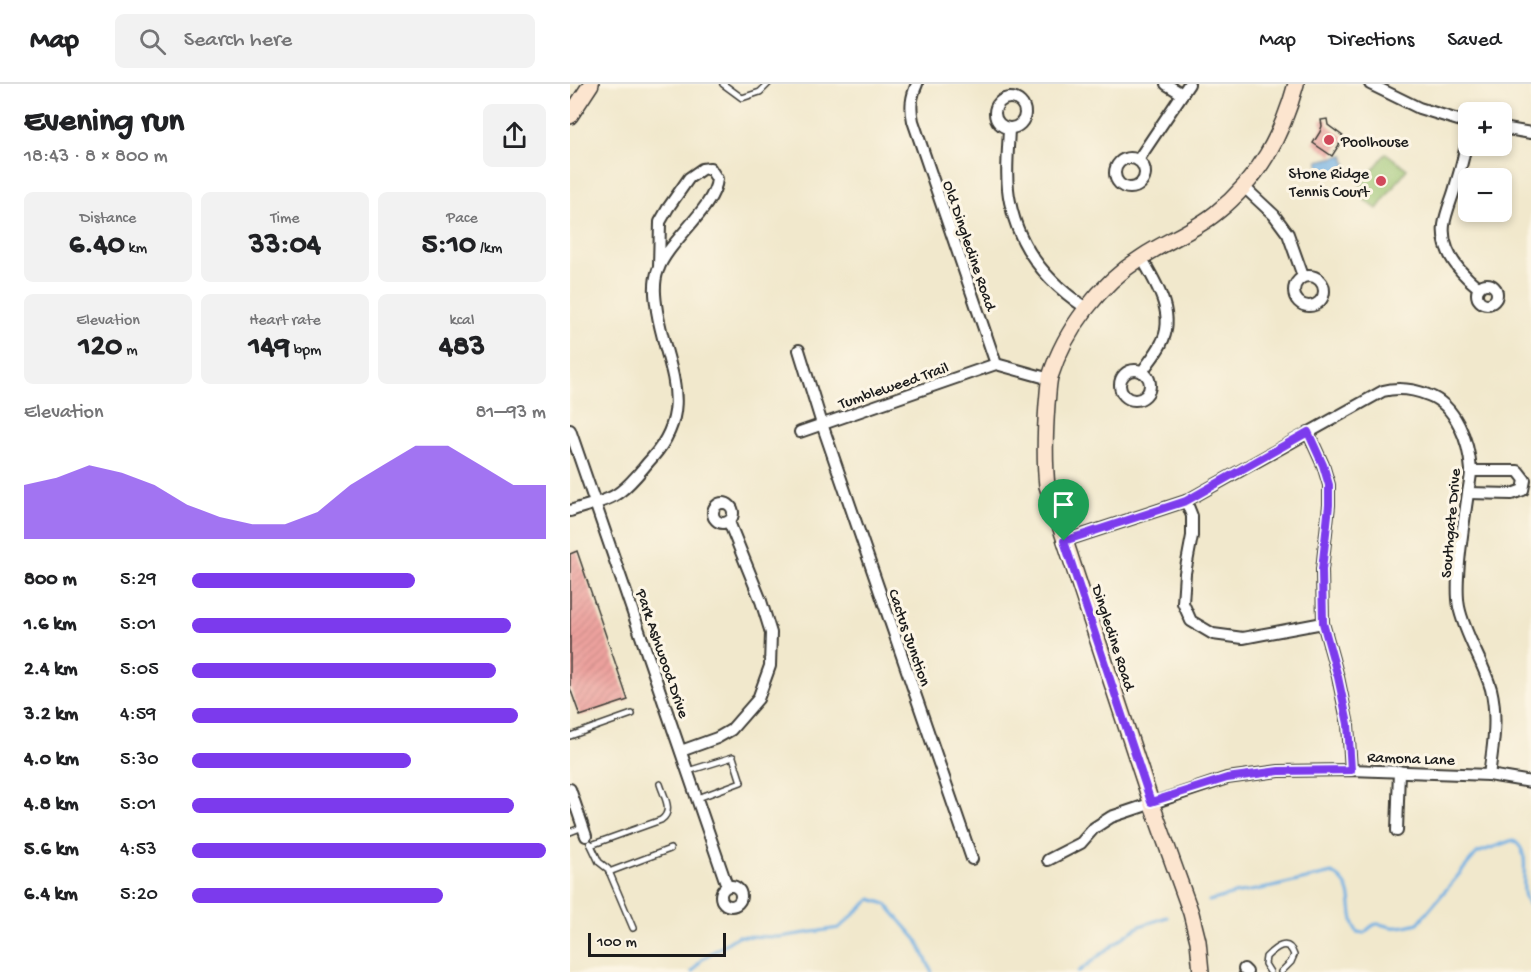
<!DOCTYPE html>
<meta charset="utf-8">
<style>
body{margin:0;font-family:"Gochi Hand",sans-serif;background:#f2f2f2;color:#202124;height:100vh;display:flex;flex-direction:column;font-size:22px;white-space:nowrap}
*{box-sizing:border-box;margin:0}
p{font-size:20px;color:#757577}
.icon{flex:none;width:33px;height:33px;fill:none;stroke:currentColor;stroke-width:2;stroke-linecap:round;stroke-linejoin:round}
.map{position:relative;flex:1;overflow:hidden}
.details{display:flex;flex-direction:column;background:#fff;width:570px}
.details>*{flex:none}
.tools{position:absolute;left:888px;top:18px;display:grid;gap:12px}
.tools a{display:grid;place-items:center;width:54px;height:54px;border-radius:9px;background:#fff;box-shadow:0 3px 9px #0003;font-size:30px}
.scale{position:absolute;left:18px;bottom:15px;width:138px;box-sizing:border-box;padding-left:6px;border:3px solid #1c1c1c;border-top:0;font-size:16px;line-height:21px;white-space:nowrap;color:#1c1c1c;-webkit-text-stroke:4px #fcf5e5;paint-order:stroke}
.pin{position:absolute;display:grid;place-items:center;width:51px;height:51px;color:#fff;margin:-62px -26px;border-radius:50% 50% 50% 0;rotate:-45deg;box-shadow:0 0 6px #0007}
.pin .icon{rotate:45deg}
.round{display:grid;place-items:center;flex:none;width:63px;height:63px;border-radius:9px;background:#f2f2f2}
.headline{display:flex;align-items:center;justify-content:space-between;height:102px;padding:0 24px}
h1{font-size:33px;font-weight:700;line-height:45px}
.stats{display:grid;grid-template-columns:repeat(3,1fr);gap:9px;height:102px;padding:6px 24px}
.stats div{display:grid;align-content:center;border-radius:9px;background:#f2f2f2;text-align:center}
.stats b{font-size:30px;font-weight:700}
.stats small{font-size:16px;font-weight:400}
.stats p{font-size:16px}
.chart{height:168px;padding:12px 24px}
.chart p{display:flex;justify-content:space-between}
.chart svg{width:100%;height:108px;margin-top:6px;fill:#7c3aed;opacity:.7}
ul{padding:0 24px;list-style:none;font-size:20px}
li{display:grid;grid-template-columns:96px 72px 1fr;align-items:center;height:45px}
li i{height:15px;border-radius:8px;background:#7c3aed}
header{display:flex;align-items:center;gap:36px;box-sizing:border-box;height:84px;padding:0 30px;background:#fff;border-bottom:2px solid #e0e0e0}
header strong{font-size:28px}
nav{display:flex;gap:33px;margin-inline-start:auto;font-size:21px}
.search{width:420px;height:54px;background:#f2f2f2;display:flex;align-items:center;gap:15px;box-sizing:border-box;padding:0 21px;border-radius:9px;color:#757577;font-size:22px}
main{display:flex;flex:1;min-height:0}
.map>svg:first-child{display:block}
.garden{fill:#98c26e;stroke:#5a6f45;stroke-width:1.5}
.water{fill:#6fafe3;stroke:#466680;stroke-width:1.5}
.lines{fill:none;stroke-linecap:round;stroke-linejoin:round}
.stream{stroke:#6fafe3;stroke-width:3}
.building{fill:url(#building-hatch)}
.lane-casing{stroke:#3c3b36;stroke-width:8}
.street-casing{stroke:#3c3b36;stroke-width:14}
.secondary-casing{stroke:#3c3b36;stroke-width:18}
.lane{stroke:#fff;stroke-width:5}
.street{stroke:#fff;stroke-width:10}
.secondary{stroke:#fce5cf;stroke-width:15}
.route-casing{stroke:#fff;stroke-width:12}
.route{stroke:#7c3aed;stroke-width:8}
.poi-dot{fill:#d1495b;stroke:#fcf5e5;stroke-width:2}
.labels{text-anchor:middle;stroke-width:6;stroke-linejoin:round;paint-order:stroke}
.poi-label{font-size:16px;fill:#1c1c1c;stroke:#fcf5e5;text-anchor:start}
.street-label{font-size:16px;fill:#1c1c1c;stroke:#fcf5e5}
</style>
<header>
<strong>Map</strong>
<div class="search"><svg class="icon" aria-label="search" viewBox="0 0 24 24"><circle cx="10" cy="10" r="6"/><path d="M15 15l6 6"/></svg>Search here</div>
<nav><a>Map</a><a>Directions</a><a>Saved</a></nav>
</header>
<main>
<section class="details">
<div class="headline"><div><h1>Evening run</h1><p>18:43 · 8 × 800 m</p></div><a class="round"><svg class="icon" aria-label="share" viewBox="0 0 24 24"><path d="M12 15V3M7 8l5-5 5 5M5 13v7h14v-7"/></svg></a></div>
<div class="stats">
<div><p>Distance</p><b>6.40<small> km</small></b></div>
<div><p>Time</p><b>33:04</b></div>
<div><p>Pace</p><b>5:10<small> /km</small></b></div>
</div>
<div class="stats">
<div><p>Elevation</p><b>120<small> m</small></b></div>
<div><p>Heart rate</p><b>149<small> bpm</small></b></div>
<div><p>kcal</p><b>483</b></div>
</div>
<div class="chart"><p><span>Elevation</span>81–93 m</p>
<svg viewBox="0 0 160 44" preserveAspectRatio="none"><path d="M0 44V22L10 19L20 14L30 17L40 22L50 30L60 35L70 38L80 38L90 33L100 22L110 14L120 6L130 6L140 14L150 22L160 22V44z"/></svg>
</div>
<ul>
<li><b>800 m</b>5:29<i style="width:63%"></i></li>
<li><b>1.6 km</b>5:01<i style="width:90%"></i></li>
<li><b>2.4 km</b>5:05<i style="width:86%"></i></li>
<li><b>3.2 km</b>4:59<i style="width:92%"></i></li>
<li><b>4.0 km</b>5:30<i style="width:62%"></i></li>
<li><b>4.8 km</b>5:01<i style="width:91%"></i></li>
<li><b>5.6 km</b>4:53<i style="width:100%"></i></li>
<li><b>6.4 km</b>5:20<i style="width:71%"></i></li>
</ul>
</section>
<div class="map">
<svg width="961" height="888" viewBox="0 0 961 888">
<defs>
<pattern id="building-hatch" width="6" height="6" patternUnits="userSpaceOnUse" patternTransform="scale(1.5)"><rect width="6" height="6" fill="#eca19d"/><path d="M-1 1l2-2M0 6l6-6M5 7l2-2" fill="none" stroke="#ca8a87"/></pattern>
</defs>
<rect width="100%" height="100%" fill="#fcf5e5"/>
<filter id="ink" filterUnits="userSpaceOnUse"><feTurbulence type="fractalNoise" baseFrequency=".0167" numOctaves="2"/><feDisplacementMap in="SourceGraphic" scale="12" xChannelSelector="R" yChannelSelector="G"/><feConvolveMatrix kernelMatrix="1 2 1 2 8 2 1 2 1" color-interpolation-filters="sRGB"/></filter>
<filter id="wash" filterUnits="userSpaceOnUse"><feTurbulence type="fractalNoise" baseFrequency=".008" numOctaves="4" result="noise"/><feDisplacementMap in="SourceGraphic" scale="24" xChannelSelector="R" yChannelSelector="G"/><feGaussianBlur stdDeviation="1.35" result="paint"/><feColorMatrix in="noise" values="0 0 0 0 0 0 0 0 0 0 0 0 0 0 0 0 0 1.4 0 .05"/><feComposite in="paint" operator="in"/></filter>
<g filter="url(#wash)">
<rect width="100%" height="100%" fill="#f1e8cc"/>
<!-- garden -->
<path class="garden" d="M816,69L837,85L807,125L785,109Z"/>
<!-- water -->
<path class="water" d="M774,71L777,83L770,85L768,89L764,91L758,87L751,89L748,77Z"/>
<g class="lines">
<!-- stream -->
<g class="stream">
<path d="M639,817L664,810L702,803L762,789C790,805 775,826 787,848L794,849C808,836 805,840 822,843C830,844 840,841 848,839L907,769L943,756C961,768 952,788 954,808C954,813 958,820 961,825"/>
<path d="M122,888L132,875L168,852L210,853L269,844L301,815L316,820L347,856L362,888"/>
<path d="M508,888L556,851L570,842L597,833"/>
</g>
</g>
<g id="blocks">
<!-- building -->
<g class="building">
<path d="M757,35L758,41L774,53L762,72L743,59L750,48L752,42L751,36Z"/>
<path d="M7,467L58,616L10,632L0,604V470Z"/>
</g>
</g>
</g>
<g filter="url(#ink)">
<use href="#blocks" fill-opacity="0" stroke="#3c3b36" stroke-width="1.5"/>
<g class="lines">
<!-- lane casing -->
<g class="lane-casing">
<g id="lane">
<path d="M153,0L172,14L190,8L198,0"/>
<path d="M0,652L62,630"/>
<path d="M118,687L163,673L171,698L128,714"/>
<path d="M0,748L13,743"/>
<path d="M20,759L29,778L38,785L63,844"/>
<path d="M21,761L91,736C104,727 94,713 90,700"/>
<path d="M39,788L100,765"/>
<path d="M700,888L695,880L696,873C705,864 718,853 724,871L721,878L711,888"/>
</g>
</g>
<!-- street casing -->
<g class="street-casing">
<g id="street">
<path d="M347,0C341,13 340,23 343,37L426,280L480,295"/>
<path d="M596,0L612,10"/>
<path d="M800,0L849,24L898,39"/>
<circle cx="440" cy="29" r="15"/>
<path d="M932,44L961,49"/>
<path d="M439,45C438,68 435,95 440,118C449,164 478,199 516,224"/>
<path d="M898,50C895,67 891,84 886,100C883,113 876,127 874,141C871,167 890,189 909,204"/>
<circle cx="560" cy="89" r="15"/>
<path d="M568,76L619,0"/>
<path d="M673,102L704,131L718,150L733,192"/>
<path d="M571,173C586,199 607,231 591,260C586,270 578,279 572,288"/>
<circle cx="739" cy="207" r="15"/>
<circle cx="917" cy="210" r="10"/>
<path d="M229,266L252,340L402,775"/>
<circle cx="565" cy="301" r="15"/>
<path d="M0,346L157,802"/>
<path d="M230,348L426,280"/>
<path d="M738,348L753,381L759,401V421L752,486L753,539L768,593L778,641L781,686"/>
<path d="M898,409L942,410L953,406L955,396L948,387H901"/>
<path d="M616,417L622,432V452L615,489L613,519L621,537L643,550L673,554L753,539"/>
<circle cx="153" cy="429" r="10"/>
<path d="M0,427C16,421 38,418 51,407C63,398 72,385 82,374C127,323 96,283 87,227C85,214 83,199 88,186C98,157 145,124 147,95L140,84L132,85L119,94L98,124L90,138L89,184"/>
<path d="M494,457L616,417L813,307C829,303 843,305 858,311C886,321 899,358 901,386C901,394 899,402 898,409C894,438 884,497 889,523C895,552 913,577 921,605C928,633 923,663 919,691"/>
<path d="M111,667L147,654L161,646L188,615L200,582L201,549L191,517L159,438"/>
<path d="M0,705L16,752"/>
<path d="M827,747L829,687"/>
<path d="M478,776L511,759L524,744L541,733L657,694L709,687L781,686L919,691L961,698"/>
<circle cx="161" cy="812" r="10"/>
<path d="M674,885L677,888"/>
</g>
</g>
<!-- secondary casing -->
<g class="secondary-casing">
<g id="secondary">
<path d="M0,32L21,0"/>
<path d="M631,888L628,857L621,829L581,718L477,402C474,374 475,348 477,320C478,312 478,302 480,293C495,245 530,200 572,173C596,157 624,147 646,129C689,95 712,51 726,0"/>
</g>
</g>
<!-- lane -->
<use href="#lane" class="lane"/>
<!-- street -->
<use href="#street" class="street"/>
<!-- secondary -->
<use href="#secondary" class="secondary"/>
</g>
</g>
<g class="lines" filter="url(#ink)">
<!-- route casing -->
<g class="route-casing">
<path id="route" d="M738,348L753,381L759,401V421L752,486L753,539L768,593L778,640L781,686L709,687L657,694L581,718L494,457L616,417Z"/>
</g>
<!-- route -->
<use href="#route" class="route"/>
</g>
<!-- markers -->
<g class="poi-dot">
<circle cx="759" cy="56" r="6"/>
<circle cx="811" cy="97" r="6"/>
</g>
<g class="labels">
<!-- poi labels -->
<g class="poi-label">
<text x="771" y="62">Poolhouse</text>
<text x="799" y="94" text-anchor="end">Stone Ridge<tspan x="799" dy="18">Tennis Court</tspan></text>
</g>
<!-- street labels -->
<g class="street-label">
<text transform="translate(401 161) rotate(71)" y="6">Old Dingledine Road</text>
<text transform="translate(323 300) rotate(-19)" y="6">Tumbleweed Trail</text>
<text transform="translate(879 439) rotate(-85)" y="6">Southgate Drive</text>
<text transform="translate(341 553) rotate(71)" y="6">Cactus Junction</text>
<text transform="translate(545 553) rotate(72)" y="6">Dingledine Road</text>
<text transform="translate(94 569) rotate(71)" y="6">Park Ashwood Drive</text>
<text transform="translate(841 673) rotate(2)" y="6">Ramona Lane</text>
</g>
</g>
</svg>
<div class="tools">
<a>+</a>
<a>−</a>
</div>
<div class="scale">100 m</div>
<div class="pin" style="left:494px;top:457px;background:#1e9e55"><svg class="icon" aria-label="arrive" viewBox="0 0 24 24"><path d="M6 21V4h12l-3 4 3 4H6"/></svg></div>
</div>
</main>
